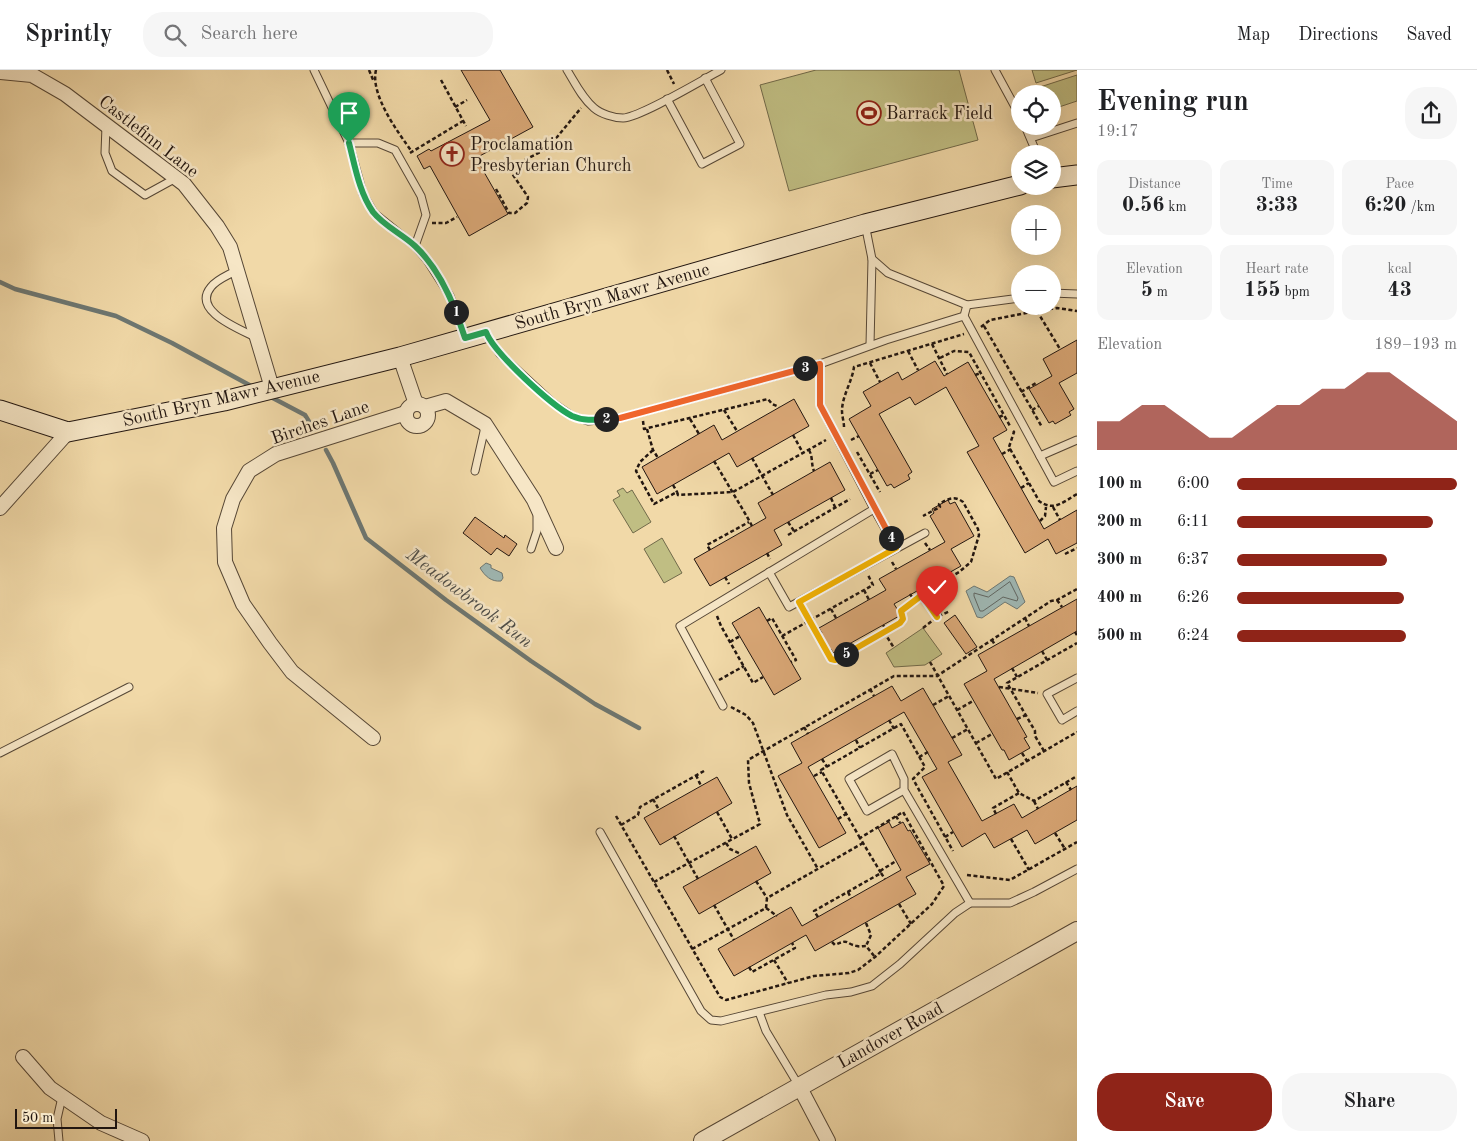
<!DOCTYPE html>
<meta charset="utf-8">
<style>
body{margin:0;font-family:"Old Standard TT",serif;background:#f6f6f6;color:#202124;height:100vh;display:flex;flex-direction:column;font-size:19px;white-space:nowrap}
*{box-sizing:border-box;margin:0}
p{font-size:16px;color:#757577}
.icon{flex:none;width:28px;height:28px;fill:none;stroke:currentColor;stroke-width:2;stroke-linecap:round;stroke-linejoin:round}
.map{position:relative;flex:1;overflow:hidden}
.drawer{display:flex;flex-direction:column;background:#fff;width:400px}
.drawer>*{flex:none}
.fabs{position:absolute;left:1011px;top:15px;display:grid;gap:10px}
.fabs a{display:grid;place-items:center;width:50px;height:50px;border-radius:50%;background:#fff;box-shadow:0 5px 20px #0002;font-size:25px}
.scale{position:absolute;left:15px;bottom:12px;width:102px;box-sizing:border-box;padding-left:5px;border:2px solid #221610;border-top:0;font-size:14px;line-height:18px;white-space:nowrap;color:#221610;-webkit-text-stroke:4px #f6e6c6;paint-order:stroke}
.pin{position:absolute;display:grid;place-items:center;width:42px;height:42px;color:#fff;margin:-51px -21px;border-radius:50% 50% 50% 0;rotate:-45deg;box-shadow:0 0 5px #0007}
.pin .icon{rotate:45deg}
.km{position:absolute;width:25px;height:25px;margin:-12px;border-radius:50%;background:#222;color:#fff;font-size:14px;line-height:25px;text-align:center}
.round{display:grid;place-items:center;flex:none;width:52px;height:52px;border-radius:20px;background:#f6f6f6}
.overview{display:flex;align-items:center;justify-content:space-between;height:85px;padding:0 20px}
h1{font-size:28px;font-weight:600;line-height:38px}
.figures{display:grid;grid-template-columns:repeat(3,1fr);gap:8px;height:85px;padding:5px 20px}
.figures div{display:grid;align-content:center;border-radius:12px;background:#f6f6f6;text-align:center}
.figures b{font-size:21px;font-weight:600}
.figures small{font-size:14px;font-weight:400}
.figures p{font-size:14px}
.chart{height:140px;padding:10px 20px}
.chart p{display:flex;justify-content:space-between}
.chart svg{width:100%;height:90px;margin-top:5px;fill:#8f2418;opacity:.7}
.primary-button{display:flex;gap:10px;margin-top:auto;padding:10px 20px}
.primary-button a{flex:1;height:58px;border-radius:20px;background:#8f2418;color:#fff;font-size:20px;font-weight:600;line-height:58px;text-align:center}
.primary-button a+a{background:#f6f6f6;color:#202124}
ul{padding:0 20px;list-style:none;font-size:16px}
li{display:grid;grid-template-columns:80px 60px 1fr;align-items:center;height:38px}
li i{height:12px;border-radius:6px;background:#8f2418}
header{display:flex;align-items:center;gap:30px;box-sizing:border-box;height:70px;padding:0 25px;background:#fff;border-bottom:1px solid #e0e0e0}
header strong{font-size:24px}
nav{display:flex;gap:28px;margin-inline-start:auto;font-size:18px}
.search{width:350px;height:45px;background:#f6f6f6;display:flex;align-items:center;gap:12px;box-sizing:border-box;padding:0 18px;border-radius:20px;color:#757577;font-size:19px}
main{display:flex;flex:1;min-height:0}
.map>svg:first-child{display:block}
.green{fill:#c0be83;stroke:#716a4a}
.water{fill:#9fb7b3;stroke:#6d7772}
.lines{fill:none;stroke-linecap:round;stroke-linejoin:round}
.shore{stroke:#606662;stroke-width:1}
.stream{stroke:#6d7772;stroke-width:4.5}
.building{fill:#d9a776;stroke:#221610}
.service-casing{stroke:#564736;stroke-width:9}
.minor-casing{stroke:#564736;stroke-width:16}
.tertiary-casing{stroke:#564736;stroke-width:20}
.secondary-casing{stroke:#221610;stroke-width:21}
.path{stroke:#221610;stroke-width:2.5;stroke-dasharray:4 2.5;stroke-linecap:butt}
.service{stroke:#f6e6c6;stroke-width:7}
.minor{stroke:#f6e6c6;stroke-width:14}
.tertiary{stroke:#f6e6c6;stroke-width:18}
.secondary{stroke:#f6e6c6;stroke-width:19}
.split-1-casing{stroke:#fff;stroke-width:10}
.split-2-casing{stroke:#fff;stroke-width:10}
.split-3-casing{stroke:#fff;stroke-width:10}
.split-4-casing{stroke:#fff;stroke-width:10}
.split-5-casing{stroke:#fff;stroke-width:10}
.split-6-casing{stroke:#fff;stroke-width:10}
.split-1{stroke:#22a559;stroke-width:6}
.split-2{stroke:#22a559;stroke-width:6}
.split-3{stroke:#f0652b;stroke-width:6}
.split-4{stroke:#f0652b;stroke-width:6}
.split-5{stroke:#f5b400;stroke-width:6}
.split-6{stroke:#f5b400;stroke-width:6}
.labels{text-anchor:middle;stroke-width:5;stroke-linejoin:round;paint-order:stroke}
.poi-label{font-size:18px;fill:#221610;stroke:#f6e6c6;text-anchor:start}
.street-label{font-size:18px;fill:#221610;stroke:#f6e6c6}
.water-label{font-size:19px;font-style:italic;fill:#4e4e49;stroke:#f6e6c6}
</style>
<header>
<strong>Sprintly</strong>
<div class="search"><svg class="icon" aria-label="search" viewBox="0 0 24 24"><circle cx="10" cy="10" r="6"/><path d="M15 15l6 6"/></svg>Search here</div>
<nav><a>Map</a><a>Directions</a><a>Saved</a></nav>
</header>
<main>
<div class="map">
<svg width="1077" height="1071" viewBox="0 0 1077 1071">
<rect width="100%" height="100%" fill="#f1d9a8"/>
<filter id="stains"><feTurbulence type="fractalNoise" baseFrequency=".004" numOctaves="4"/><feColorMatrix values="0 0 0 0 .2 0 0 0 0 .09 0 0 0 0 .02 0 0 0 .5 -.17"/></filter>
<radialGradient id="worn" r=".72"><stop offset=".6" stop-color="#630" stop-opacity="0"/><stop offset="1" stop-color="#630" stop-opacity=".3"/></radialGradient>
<!-- green -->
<g class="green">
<path d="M816,0H959L978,70L789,121L760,15Z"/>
<path d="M1032,0H1077L1036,13Z"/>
<path d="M1077,5V31L1053,39L1052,24H1039L1037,18Z"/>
<path d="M623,418L627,423L632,420L651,452L633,463L613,430L620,426L617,421Z"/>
<path d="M662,468L682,503L664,513L644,479Z"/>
<path d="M923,558L942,584L925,595L894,597L886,583Z"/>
</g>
<!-- water -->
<g class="water">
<path d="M486,493L491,495V498L502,503L503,508L501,511C491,512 485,506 480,498Z"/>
<path d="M1010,506L1014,507L1025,532L1017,539L1005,532L982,548L977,547L966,521L974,516L987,522Z"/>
</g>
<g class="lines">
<!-- shore -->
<path class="shore" d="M1010,512L1018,528L1017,531L1003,527L983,541H980L974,526V523L988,527Z"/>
<!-- stream -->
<g class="stream">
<path d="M0,212L15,219L116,246L172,273L253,317"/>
<path d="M269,326L305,345L314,360"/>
<path d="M326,380L333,393L366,468L446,530L531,591L595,634L639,658"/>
</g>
</g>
<!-- building -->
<g class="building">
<path d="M461,0H500L533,57L476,88L508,144L469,166L430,96L424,99L417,86L429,79L431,81L490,50Z"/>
<path d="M1077,270V303L1059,313L1074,339L1069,342L1071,345L1055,354L1053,351L1049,353L1029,319L1052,306L1043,289Z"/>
<path d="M935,291L944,306L968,292L1007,360L993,368L1044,459L1077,440V473L1056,484L1048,469L1025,483L967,382L979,376L946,317L915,335L910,327L879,344L912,402L908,405L910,409L894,418L891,414L887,416L849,349L871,336L863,322L898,302L902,310Z"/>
<path d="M794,329L809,356L737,397L729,383L657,424L642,397L714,355L722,370Z"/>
<path d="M830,392L845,420L774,460L782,475L710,516L694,489L766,448L758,433Z"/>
<path d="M948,430L950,434L955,432L974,466L951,479L961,496L894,534L901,545L833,583L831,579L827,581L818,564L822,563L819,558L886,520L879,509L945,472L930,446L934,443L932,439Z"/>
<path d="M475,447L504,468L505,465L517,474L509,486L497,478L491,485L463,463Z"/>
<path d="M1077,529V561L994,609L1027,667L1024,668L1030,678L1009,690L1004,680H1002L964,614L987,601L978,585Z"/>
<path d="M759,537L801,609L774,625L732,553Z"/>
<path d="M955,545L977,577L966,584L944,553Z"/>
<path d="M892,616L901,631L923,618L962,685L948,692L982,751L1014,734L1022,748L1077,716V750L1035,774L1027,760L994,778L985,763L962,777L922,707L937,699L904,642L808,697L846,763L819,778L778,706L802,693L791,673Z"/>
<path d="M717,707L732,733L660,775L644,748Z"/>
<path d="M889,752L892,758L903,752L908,761L910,760L930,794L906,807L916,824L815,881L806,865L734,906L718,879L791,837L802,856L901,800L878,758Z"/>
<path d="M756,776L771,803L699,844L683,817Z"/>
</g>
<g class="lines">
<!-- service casing -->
<g class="service-casing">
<g id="service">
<path d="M314,0L349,73L363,124L374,143L415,176L427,190L450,226L465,268"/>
<path d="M567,0C575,13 582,28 594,38C601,44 614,48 623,48C641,47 702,10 721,0"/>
<path d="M995,0L1020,46"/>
<path d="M667,29L702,94L740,74L705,8"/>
<path d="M106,56L105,83L112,101L145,125L176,108"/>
<path d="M1025,56L1037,84"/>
<path d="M1031,68L1077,53"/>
<path d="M349,73H378L395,80L421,126L426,145L415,176"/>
<path d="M237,200C229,205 217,209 211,217C191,241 240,259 255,267"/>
<path d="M1052,223L1077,224"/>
<path d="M967,235L1020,228"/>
<path d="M964,246L1054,412L1077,401"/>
<path d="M487,265L500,284L553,333L572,346L588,351L620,348L820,294L886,270L964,246L967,235L888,203L872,189L865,154"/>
<path d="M870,275L872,189"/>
<path d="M1040,386L1077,370"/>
<path d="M475,401L485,357"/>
<path d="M874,439L896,478"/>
<path d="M531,479L537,461V447"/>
<path d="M769,502L789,537L925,463"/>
<path d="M1077,608L1047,624L1062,650L1077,641"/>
<path d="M723,636L680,556L874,439L820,335V294"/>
<path d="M0,683L129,617"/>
<path d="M904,720L867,741L849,709L892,684L904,709V720L970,833"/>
<path d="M600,762L701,941L711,950L721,951L826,925L851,922L872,916L900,894L955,843L970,833H1010L1034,822L1077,799"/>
<path d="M759,942L766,961L799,1016"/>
<path d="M59,1071L57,1049L62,1027"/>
</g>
</g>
<!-- minor casing -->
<g class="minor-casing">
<g id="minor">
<path d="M0,2L32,5L65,24L184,114L217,156L230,177L272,318"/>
<path d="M400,287L416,334"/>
<circle cx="417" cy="345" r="11"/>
<path d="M425,337L446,331L485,354L534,430L556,478"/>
<path d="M0,438L68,362"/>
<path d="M373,668L292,602L270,573L243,534L225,492L224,458L233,429L249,401L276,384L406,343"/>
<path d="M23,987L50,1018L101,1053L142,1071"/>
<path d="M799,1016L828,1071"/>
</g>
</g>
<!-- tertiary casing -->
<g class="tertiary-casing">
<path id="tertiary" d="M703,1071L1077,861"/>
</g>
<!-- secondary casing -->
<g class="secondary-casing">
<g id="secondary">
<path d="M1052,108L1077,105"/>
<path d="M0,340L68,362L224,331L400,287L865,154L1020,115"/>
</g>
</g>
<!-- path -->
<g class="path">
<path d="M369,0L374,12"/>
<path d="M376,0C370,25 398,62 412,82"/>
<path d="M667,0L674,14"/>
<path d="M441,10L466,56"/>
<path d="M455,37L467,30"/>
<path d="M410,83L463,51"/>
<path d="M496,119L509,143H515L527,133L528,127L511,102L515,95L548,78L581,38"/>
<path d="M432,153H446L457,147"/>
<path d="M1037,241L1060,279"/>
<path d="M984,256L1042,357"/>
<path d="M981,257L990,250L1037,241L1057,238L1077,241"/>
<path d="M932,274L947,304"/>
<path d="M908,281L918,300"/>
<path d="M940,288L954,281L969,282L1010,356"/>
<path d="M870,293L880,312"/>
<path d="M975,305L981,303"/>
<path d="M1021,322L1036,313L1037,315"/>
<path d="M724,340L737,361"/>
<path d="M1032,340L1039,336"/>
<path d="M999,347L1004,345"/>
<path d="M690,349L699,364"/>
<path d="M643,351L644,359L768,329L772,334L779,337"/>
<path d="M844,357C844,352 842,346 842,341C842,326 852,312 854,297L964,264"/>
<path d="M647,359L653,380L658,388"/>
<path d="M1013,361L1014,362L1009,377L1039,431C1054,442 1063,432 1077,424"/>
<path d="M793,365L803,383"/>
<path d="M851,370L859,366"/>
<path d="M653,380L640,392L636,401L654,434L677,422L678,425L733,422L826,370"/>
<path d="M809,380C813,387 811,394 814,401"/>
<path d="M857,382L880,422"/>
<path d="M1002,384L1011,379"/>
<path d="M752,388L773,425"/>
<path d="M714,391L746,445L752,456"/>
<path d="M870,404L878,400"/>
<path d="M673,415L677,422"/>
<path d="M1021,418L1029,413"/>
<path d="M831,428L835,437"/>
<path d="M1053,437L1060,450"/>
<path d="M1040,451L1045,446L1046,437"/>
<path d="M788,452L794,461"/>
<path d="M788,465L850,429"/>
<path d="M925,473L930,480"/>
<path d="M710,480L707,475L749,452"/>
<path d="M767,483L770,489"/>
<path d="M1065,484L1077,478"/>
<path d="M892,492L896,499"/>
<path d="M725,507L729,514"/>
<path d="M864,520L869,530"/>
<path d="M910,524L914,530"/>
<path d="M922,525L937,547"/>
<path d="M1057,530L1062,537"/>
<path d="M831,539L836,548"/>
<path d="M803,540L831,589L835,590L900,553L903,549L901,541L914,530L959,502L971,492L979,465L978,459L963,432C954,425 948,429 939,434L940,437L923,446"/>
<path d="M717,546L721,556L753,613L763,607"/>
<path d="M1025,548L1029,556"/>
<path d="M767,551L772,548L796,590L791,592"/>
<path d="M883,555L887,561"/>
<path d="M923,558L937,547L950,541"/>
<path d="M884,562L894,578"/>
<path d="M1075,562L1077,565"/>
<path d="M782,566L873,515L868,505"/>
<path d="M992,570L995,575"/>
<path d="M730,572L740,566"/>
<path d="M850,574L854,579"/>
<path d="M1042,581L1047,590"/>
<path d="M930,592L996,709L1077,662"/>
<path d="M1012,598L1017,607"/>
<path d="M719,610L744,596"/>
<path d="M999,617L1038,623"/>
<path d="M870,619L874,626"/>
<path d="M933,635L949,626"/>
<path d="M731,637L746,645L753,653L787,745L818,799"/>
<path d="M957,640L973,631"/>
<path d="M1017,649L1026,645"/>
<path d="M889,650L894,659"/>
<path d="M804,657L808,664"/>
<path d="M952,668L968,659"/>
<path d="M856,670L860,678"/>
<path d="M976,673L992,664"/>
<path d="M1044,681L1035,666V661L1007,613L1077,573"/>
<path d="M1022,683L1027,691"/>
<path d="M919,687L928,682"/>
<path d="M822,689L827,697"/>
<path d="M1007,702L1019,723L1034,731L1077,706"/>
<path d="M696,705L701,716"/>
<path d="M814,706L822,702"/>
<path d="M1066,712L1071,720"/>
<path d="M653,729L659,740"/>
<path d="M1034,731L1038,739"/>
<path d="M717,742L732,769"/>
<path d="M996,744L993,738L1019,723"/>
<path d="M616,746L720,927L726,930L814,906L849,903L858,900L875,887L932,834L944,816L903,742L860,768L881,803L814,841L818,847"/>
<path d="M896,746L900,753"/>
<path d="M838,749L846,744"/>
<path d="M621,755L638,745L640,737L704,701"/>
<path d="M1055,763L1065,779"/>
<path d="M674,766L698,809"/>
<path d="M945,767L953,762"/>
<path d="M860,768L821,700L901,654L925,697L913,709L953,781"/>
<path d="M1011,769L1029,800"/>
<path d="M726,773L730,779L741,784"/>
<path d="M880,801L896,791"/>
<path d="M881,803L885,809"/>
<path d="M967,805L1010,810L1077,772"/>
<path d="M756,811L767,828"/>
<path d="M654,812L760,754L749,713L748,690L894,606H937L1051,531L1057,530L1077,519"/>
<path d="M848,822L851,828"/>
<path d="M899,834L911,854"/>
<path d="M714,835L734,870"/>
<path d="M766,838L777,846"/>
<path d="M866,853L871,865L866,876"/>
<path d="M832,872L835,875C850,868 845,874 857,876C860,877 863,876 866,876L875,887"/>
<path d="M692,879L766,838L767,828L863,773"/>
<path d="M774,890L788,913"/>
<path d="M749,897L752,902L795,878L792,873"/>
</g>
<!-- service -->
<use href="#service" class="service"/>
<!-- minor -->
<use href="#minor" class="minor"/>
<!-- tertiary -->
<use href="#tertiary" class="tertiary"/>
<!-- secondary -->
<use href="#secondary" class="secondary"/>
</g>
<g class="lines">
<!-- split-1 casing -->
<g class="split-1-casing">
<path id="split-1" d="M349,73C355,96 359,122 373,142C384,156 402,164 415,176C433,193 447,219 456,242"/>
</g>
<!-- split-2 casing -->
<g class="split-2-casing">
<path id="split-2" d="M456,242L465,268L486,262C494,283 551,335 572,346C583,351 594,350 606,349"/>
</g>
<!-- split-3 casing -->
<g class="split-3-casing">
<path id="split-3" d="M606,349L620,348L805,298"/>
</g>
<!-- split-4 casing -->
<g class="split-4-casing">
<path id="split-4" d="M805,298L820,294V335L891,468"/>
</g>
<!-- split-5 casing -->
<g class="split-5-casing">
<path id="split-5" d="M846,584L835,590L831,589L799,532L896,478L891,468"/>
</g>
<!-- split-6 casing -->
<g class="split-6-casing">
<path id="split-6" d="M846,584L900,553L903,549L901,541L922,525L937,547"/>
</g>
<!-- split-1 -->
<use href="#split-1" class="split-1"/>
<!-- split-2 -->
<use href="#split-2" class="split-2"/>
<!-- split-3 -->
<use href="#split-3" class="split-3"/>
<!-- split-4 -->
<use href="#split-4" class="split-4"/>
<!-- split-5 -->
<use href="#split-5" class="split-5"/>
<!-- split-6 -->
<use href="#split-6" class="split-6"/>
</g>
<!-- icons -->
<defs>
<g id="stadium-ring" transform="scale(1.25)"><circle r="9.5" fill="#f6e6c6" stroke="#8f2418" stroke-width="1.5"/><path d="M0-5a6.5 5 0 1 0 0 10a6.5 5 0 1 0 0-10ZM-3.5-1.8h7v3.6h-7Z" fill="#8f2418"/></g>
<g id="church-ring" transform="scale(1.25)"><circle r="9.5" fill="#f6e6c6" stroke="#8f2418" stroke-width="1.5"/><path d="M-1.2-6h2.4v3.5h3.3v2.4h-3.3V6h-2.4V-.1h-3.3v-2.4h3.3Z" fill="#8f2418"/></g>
</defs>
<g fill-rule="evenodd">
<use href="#stadium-ring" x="869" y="43"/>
<use href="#church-ring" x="452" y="84"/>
</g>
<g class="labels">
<!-- poi labels -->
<g class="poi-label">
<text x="886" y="49">Barrack Field</text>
<text x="470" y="80">Proclamation<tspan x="470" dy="21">Presbyterian Church</tspan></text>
</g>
<!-- street labels -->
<g class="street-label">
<text transform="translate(149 66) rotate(38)" y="6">Castlefinn Lane</text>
<text transform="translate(612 226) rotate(-16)" y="6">South Bryn Mawr Avenue</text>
<text transform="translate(221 328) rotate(-13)" y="6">South Bryn Mawr Avenue</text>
<text transform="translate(320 352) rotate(-19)" y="6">Birches Lane</text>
<text transform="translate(890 965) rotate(-29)" y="6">Landover Road</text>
</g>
<!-- water labels -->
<g class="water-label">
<text transform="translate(470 527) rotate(37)" y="7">Meadowbrook Run</text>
</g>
</g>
<rect width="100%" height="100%" filter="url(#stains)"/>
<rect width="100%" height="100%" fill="url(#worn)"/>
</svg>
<div class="fabs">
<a><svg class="icon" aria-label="locate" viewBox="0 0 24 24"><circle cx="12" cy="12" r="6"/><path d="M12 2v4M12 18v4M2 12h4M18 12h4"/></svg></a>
<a><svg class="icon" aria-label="layers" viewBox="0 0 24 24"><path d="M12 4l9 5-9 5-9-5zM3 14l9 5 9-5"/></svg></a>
<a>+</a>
<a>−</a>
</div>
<div class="scale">50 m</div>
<div class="pin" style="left:349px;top:73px;background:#1e9e55"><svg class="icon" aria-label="arrive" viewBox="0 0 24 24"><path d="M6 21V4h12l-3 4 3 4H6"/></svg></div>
<div class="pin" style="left:937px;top:547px;background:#d93025"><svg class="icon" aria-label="check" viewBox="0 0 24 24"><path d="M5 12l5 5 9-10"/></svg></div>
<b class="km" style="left:456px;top:242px">1</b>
<b class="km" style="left:606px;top:349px">2</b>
<b class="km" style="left:805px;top:298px">3</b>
<b class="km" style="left:891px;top:468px">4</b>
<b class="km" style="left:846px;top:584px">5</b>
</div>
<section class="drawer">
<div class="overview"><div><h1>Evening run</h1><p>19:17</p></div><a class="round"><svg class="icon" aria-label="share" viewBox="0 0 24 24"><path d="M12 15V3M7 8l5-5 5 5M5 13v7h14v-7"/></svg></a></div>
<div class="figures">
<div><p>Distance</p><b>0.56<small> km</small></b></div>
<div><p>Time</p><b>3:33</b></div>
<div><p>Pace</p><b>6:20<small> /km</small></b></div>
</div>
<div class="figures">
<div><p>Elevation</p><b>5<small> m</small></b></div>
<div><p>Heart rate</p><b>155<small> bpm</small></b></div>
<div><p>kcal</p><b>43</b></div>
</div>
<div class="chart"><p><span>Elevation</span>189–193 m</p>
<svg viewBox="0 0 160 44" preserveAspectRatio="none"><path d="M0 44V30L10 30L20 22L30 22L40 30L50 38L60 38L70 30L80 22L90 22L100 14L110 14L120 6L130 6L140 14L150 22L160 30V44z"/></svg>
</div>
<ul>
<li><b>100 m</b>6:00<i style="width:100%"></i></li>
<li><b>200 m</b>6:11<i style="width:89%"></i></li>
<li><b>300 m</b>6:37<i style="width:68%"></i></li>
<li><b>400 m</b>6:26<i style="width:76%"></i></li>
<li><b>500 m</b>6:24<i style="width:77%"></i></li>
</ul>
<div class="primary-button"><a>Save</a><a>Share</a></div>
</section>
</main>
